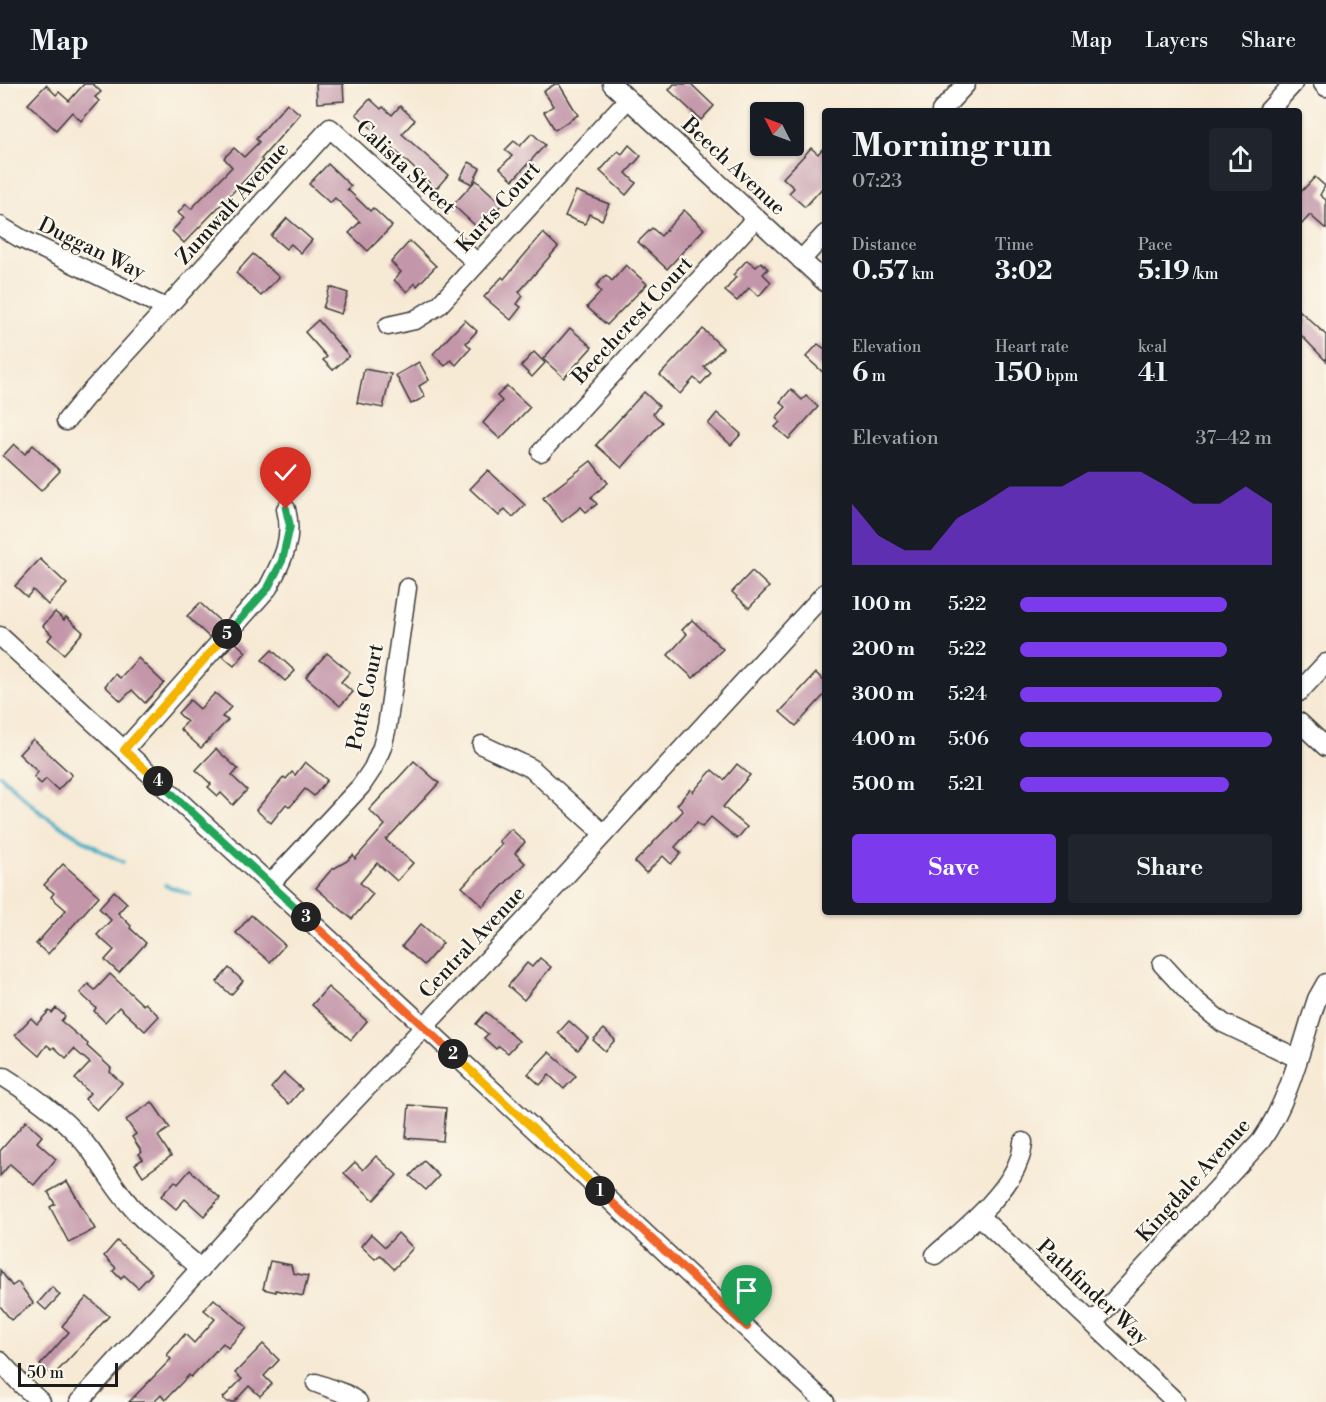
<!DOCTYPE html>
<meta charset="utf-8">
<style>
body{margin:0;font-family:"Libre Bodoni",serif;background:#20242c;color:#f1f3f6;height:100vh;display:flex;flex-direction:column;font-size:22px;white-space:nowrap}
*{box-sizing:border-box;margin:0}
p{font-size:20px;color:#9ea1a6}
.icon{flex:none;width:33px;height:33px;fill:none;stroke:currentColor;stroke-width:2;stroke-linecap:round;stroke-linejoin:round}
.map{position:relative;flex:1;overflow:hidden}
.side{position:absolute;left:822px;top:24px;width:480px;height:807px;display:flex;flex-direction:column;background:#171b24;border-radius:6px;box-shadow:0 2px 4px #0004}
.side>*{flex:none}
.needle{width:39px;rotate:312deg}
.buttons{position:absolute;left:750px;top:18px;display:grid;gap:12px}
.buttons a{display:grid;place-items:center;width:54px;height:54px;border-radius:6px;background:#171b24;box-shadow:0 2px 4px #0004;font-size:30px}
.scale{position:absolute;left:18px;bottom:15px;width:100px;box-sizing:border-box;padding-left:6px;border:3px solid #1c1c1c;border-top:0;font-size:16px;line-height:21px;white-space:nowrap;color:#1c1c1c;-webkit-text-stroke:4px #fbf7ec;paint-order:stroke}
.pin{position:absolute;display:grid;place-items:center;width:51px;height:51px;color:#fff;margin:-62px -26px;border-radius:50% 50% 50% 0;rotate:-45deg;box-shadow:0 0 6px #0007}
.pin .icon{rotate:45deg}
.km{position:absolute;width:30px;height:30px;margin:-15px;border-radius:50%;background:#222;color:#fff;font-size:16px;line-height:30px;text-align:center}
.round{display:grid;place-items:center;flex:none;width:63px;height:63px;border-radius:6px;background:#20242c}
.head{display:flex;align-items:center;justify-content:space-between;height:102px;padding:0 30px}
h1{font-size:33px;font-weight:800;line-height:45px}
.stats{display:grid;grid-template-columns:repeat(3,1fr);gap:9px;height:102px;padding:6px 30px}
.stats div{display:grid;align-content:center}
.stats b{font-size:26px;font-weight:800}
.stats small{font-size:16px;font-weight:400}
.stats p{font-size:16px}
.chart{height:168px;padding:12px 30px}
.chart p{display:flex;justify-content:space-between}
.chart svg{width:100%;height:108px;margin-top:6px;fill:#7c3aed;opacity:.7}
.primary-button{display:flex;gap:12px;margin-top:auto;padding:12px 30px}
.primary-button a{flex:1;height:69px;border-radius:6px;background:#7c3aed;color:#fff;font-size:24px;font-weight:800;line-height:69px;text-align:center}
.primary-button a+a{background:#20242c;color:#f1f3f6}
ul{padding:0 30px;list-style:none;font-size:20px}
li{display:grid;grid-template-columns:96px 72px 1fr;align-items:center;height:45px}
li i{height:15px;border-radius:8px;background:#7c3aed}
header{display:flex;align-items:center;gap:36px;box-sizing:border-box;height:84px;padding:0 30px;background:#171b24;border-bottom:2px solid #363941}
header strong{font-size:28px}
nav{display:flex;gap:33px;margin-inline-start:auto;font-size:21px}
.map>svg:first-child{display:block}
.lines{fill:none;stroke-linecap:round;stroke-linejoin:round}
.stream{stroke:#46adc5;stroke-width:4}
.building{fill:#c396a9}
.minor-casing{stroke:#3d3b38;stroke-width:21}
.minor{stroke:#fff;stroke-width:18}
.split-1-casing{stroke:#fff;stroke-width:12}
.split-2-casing{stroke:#fff;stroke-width:12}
.split-3-casing{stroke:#fff;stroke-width:12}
.split-4-casing{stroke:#fff;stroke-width:12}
.split-5-casing{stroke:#fff;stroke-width:12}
.split-6-casing{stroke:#fff;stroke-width:12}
.split-1{stroke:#f0652b;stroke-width:8}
.split-2{stroke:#f5b400;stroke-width:8}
.split-3{stroke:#f0652b;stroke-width:8}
.split-4{stroke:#22a559;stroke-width:8}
.split-5{stroke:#f5b400;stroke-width:8}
.split-6{stroke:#22a559;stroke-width:8}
.labels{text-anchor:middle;stroke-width:4.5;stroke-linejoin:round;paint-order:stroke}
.street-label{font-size:21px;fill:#1c1c1c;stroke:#fbf7ec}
</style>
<header>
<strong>Map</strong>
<nav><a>Map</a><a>Layers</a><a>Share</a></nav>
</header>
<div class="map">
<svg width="1326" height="1318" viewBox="0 0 1326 1318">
<rect width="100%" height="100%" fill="#fbf7ec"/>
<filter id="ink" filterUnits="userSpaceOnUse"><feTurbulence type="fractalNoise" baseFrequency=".0167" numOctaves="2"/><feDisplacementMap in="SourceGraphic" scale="12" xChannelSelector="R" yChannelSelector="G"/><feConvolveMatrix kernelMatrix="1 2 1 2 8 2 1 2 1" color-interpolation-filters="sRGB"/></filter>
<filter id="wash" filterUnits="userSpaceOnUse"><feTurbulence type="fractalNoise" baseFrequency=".008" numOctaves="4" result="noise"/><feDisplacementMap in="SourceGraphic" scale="24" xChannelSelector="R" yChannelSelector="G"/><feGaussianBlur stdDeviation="1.35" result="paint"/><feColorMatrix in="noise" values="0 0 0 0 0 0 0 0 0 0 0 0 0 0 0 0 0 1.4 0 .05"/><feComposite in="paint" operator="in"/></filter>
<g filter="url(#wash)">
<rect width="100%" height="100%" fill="#f7ead5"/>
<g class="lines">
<!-- stream -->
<g class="stream">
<path d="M0,691L42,730L101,767L123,778"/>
<path d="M165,801L190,810"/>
</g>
</g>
<g id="blocks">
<!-- building -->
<g class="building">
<path d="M84,0H93L101,8L95,13L99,17L81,37L72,28L56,46L28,20L46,1L56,11L59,8L69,17Z"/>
<path d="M316,0H343L344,17L317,19Z"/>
<path d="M555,0H559L578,31L555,46L544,28L553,22L544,7Z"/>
<path d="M674,0H691L714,22L701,36L669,6Z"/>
<path d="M370,15L381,25L383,23L392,31L400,22L415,36L402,50L448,91L436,105L356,30Z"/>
<path d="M287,19L300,30L261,75L263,77L184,159L172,147L184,134L178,129L186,120L191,125L232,83L224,74L234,64L244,73L259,58L256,55Z"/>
<path d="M532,49L545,61L513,96L500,84L512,72L505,66L514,57L520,62Z"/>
<path d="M629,61L641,72L626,89L636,99L626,111L600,87L618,67L622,70Z"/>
<path d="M825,62V101L805,123L789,109L794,104L783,94L811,64L818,70Z"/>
<path d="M469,78L480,84L472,100L460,94Z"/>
<path d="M328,80L351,102L347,105L370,127L373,124L392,142L368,167L349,149L360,138L335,114L330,119L309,100Z"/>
<path d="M1315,93L1325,102L1320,111L1326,116V145L1310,131L1299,143V110Z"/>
<path d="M476,96L502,120L479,145L453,121Z"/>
<path d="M576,107L609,120L602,136L589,130L585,140L565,132Z"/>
<path d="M684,126L704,145L667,185L638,158L652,144L661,152Z"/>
<path d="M287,134L312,156L301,169L291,160L286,165L271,152Z"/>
<path d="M543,149L558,163L519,208L523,212L517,220L521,223L511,236L484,213L502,193L504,195Z"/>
<path d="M410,157L436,182L417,202L415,199L407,208L394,196L401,188L391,178Z"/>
<path d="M253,170L279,193L261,212L236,189Z"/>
<path d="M747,176L756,183L761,178L768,185L763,190L771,198L759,212L749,204L737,217L725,207L736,193L733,191Z"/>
<path d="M626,181L647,200L607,241L587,223L601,208L596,202L606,191L612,197Z"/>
<path d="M330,203L348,209L341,230L323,224Z"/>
<path d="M1299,226L1326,251V277L1299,249Z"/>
<path d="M318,236L349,272L333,286L323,276L327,273L305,248Z"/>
<path d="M465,236L477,247L466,259L471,264L456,281L451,276L445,282L433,270Z"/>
<path d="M570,244L592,263L564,294L543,275Z"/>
<path d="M703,245L723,264L704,283L711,289L701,300L694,294L680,310L660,291Z"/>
<path d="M818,260L825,265V290L806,273Z"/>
<path d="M534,268L545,279L532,293L521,282Z"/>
<path d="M419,278L429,296L419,302L425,313L411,320L396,291Z"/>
<path d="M364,285L391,290L383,324L357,319Z"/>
<path d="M507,302L530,323L500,355L483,339L502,317L497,312Z"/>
<path d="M791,305L802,316L806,312L818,323L789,355L775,343L780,338L776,334L786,323L780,318Z"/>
<path d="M644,308L659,322L653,330L662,338L622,384L596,361Z"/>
<path d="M717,329L741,350L731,361L708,340Z"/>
<path d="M14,360L25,370L33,361L60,387L41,407L3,372Z"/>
<path d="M591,377L608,399L591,413L597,420L586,428L581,423L562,438L543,414Z"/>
<path d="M488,386L525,421L513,433L505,425L499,432L470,405Z"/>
<path d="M40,475L67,500L48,521L33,506L27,513L15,502Z"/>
<path d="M752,487L769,503L749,524L732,508Z"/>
<path d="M200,519L222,539L209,553L187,532Z"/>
<path d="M55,528L64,536L66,533L83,548L64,570L48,556L52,551L43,542Z"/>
<path d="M692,536L723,565L693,594L668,571L687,550L682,546Z"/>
<path d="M235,558L246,568L234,582L222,572Z"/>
<path d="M272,566L295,587L285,597L262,576Z"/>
<path d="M327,569L350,588L341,598L353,608L340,622L306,593Z"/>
<path d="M138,574L164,599L145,619L132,606L121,617L105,602L115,590L120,594Z"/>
<path d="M816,589L825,598V610L796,642L780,628Z"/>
<path d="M215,609L231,623L222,633L228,636L201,664L180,645L187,638L178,629L190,616L200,625Z"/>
<path d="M33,655L72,691L58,706L46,695L41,700L34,693L38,688L19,670Z"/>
<path d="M216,665L238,685L232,692L247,706L233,721L221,709L218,712L208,703L211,700L196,686Z"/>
<path d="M414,677L439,699L386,756L413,779L397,797L377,779L360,799L373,810L352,835L316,804L331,786L347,777L353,771L355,775L385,741L369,726Z"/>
<path d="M305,678L327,696L314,712L305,705L290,723L286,720L271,739L256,726L284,693L286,695L292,688L295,691Z"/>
<path d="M737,680L750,691L723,723L747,743L737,755L711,733L702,743L697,739L675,763L681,769L671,780L663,772L646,789L635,778L683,727L677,721L690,705L693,708L712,686L724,696Z"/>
<path d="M511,745L525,758L515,769L525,779L483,822L462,803L502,760L499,757Z"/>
<path d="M63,780L99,812L48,870L36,860L66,826L51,813L54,809L44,801Z"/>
<path d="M114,807L127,819L118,829L131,842L130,844L146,859L119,889L105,876L114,866L97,851L111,836L99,824Z"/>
<path d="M251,831L285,861L270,878L236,849Z"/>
<path d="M421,840L443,859L424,881L402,862Z"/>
<path d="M540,874L551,883L524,916L508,902L527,879L532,883Z"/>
<path d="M229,884L243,897L231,911L217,898Z"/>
<path d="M110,890L143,921L145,919L159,932L145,947L119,923L105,938L94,927L96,924L80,909L88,900L95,906Z"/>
<path d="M328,903L367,937L351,956L312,921Z"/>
<path d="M56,924L65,932L61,937L88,960L87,962L111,984L110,988L122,999L97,1026L85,1015L90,1009L75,995L90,979L74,965L66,974L54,963L52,965L47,961L39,972L15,951L31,934L37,940L49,927L52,929Z"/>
<path d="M486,928L519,957L508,969L499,962L496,965L484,954L488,950L476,940Z"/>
<path d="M569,937L588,954L578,966L558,949Z"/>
<path d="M604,945L615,956L605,967L593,956Z"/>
<path d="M549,968L576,992L564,1005L549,991L540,1001L528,990Z"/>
<path d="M284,989L302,1005L289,1020L271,1004Z"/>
<path d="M152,1018L170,1044L158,1052L171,1072L143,1092L135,1080L143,1075L139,1070L142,1068L132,1053L136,1050L126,1036Z"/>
<path d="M409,1021L446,1024L443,1057L406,1054Z"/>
<path d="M26,1037L42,1052L37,1058L56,1075L34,1101L10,1080L0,1092V1067Z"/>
<path d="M376,1072L397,1091L374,1116L344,1089L355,1078L363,1086Z"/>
<path d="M424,1077L439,1092L426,1106L410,1092Z"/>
<path d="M190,1086L220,1114L204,1132L185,1115L176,1125L161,1112L175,1097L178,1100Z"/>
<path d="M67,1097L95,1145L69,1159L50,1123L55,1120L48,1108Z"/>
<path d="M398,1149L413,1164L394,1185L380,1171L375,1175L361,1162L371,1150L385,1163Z"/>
<path d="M117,1157L152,1189L138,1204L124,1191L121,1195L113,1187L116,1184L104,1172Z"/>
<path d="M270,1177L291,1181L293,1189L308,1192L303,1212L276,1206V1208L263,1205Z"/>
<path d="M0,1186L12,1202L18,1198L33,1219L11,1236L0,1222Z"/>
<path d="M52,1203L60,1211L46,1226L38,1219Z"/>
<path d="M87,1213L109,1232L53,1292L40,1281L69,1248L62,1242Z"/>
<path d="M214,1215L247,1243L228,1264L223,1259L191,1293L189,1291L165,1316L161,1311L154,1318H129L171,1275L167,1271L185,1250L194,1259L215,1235L204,1226Z"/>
<path d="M263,1260L279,1276L264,1292L272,1300L260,1312L249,1302L234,1318H227L223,1314L242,1295L235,1289Z"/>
</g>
</g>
</g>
<g filter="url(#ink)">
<use href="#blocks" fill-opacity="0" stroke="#3d3b38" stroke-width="1.5"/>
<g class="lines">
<!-- minor casing -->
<g class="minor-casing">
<g id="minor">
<path d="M612,0L825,198"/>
<path d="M1323,0L1326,3"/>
<path d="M941,27L966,0"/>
<path d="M1268,27L1293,0"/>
<path d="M0,142L20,154L166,224"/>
<path d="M801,176L825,150"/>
<path d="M388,242L415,236L439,221L628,15"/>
<path d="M66,337L84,315L330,44L477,179"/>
<path d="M541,368L756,134"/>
<path d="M0,552L424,942L825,1318"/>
<path d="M1299,608L1326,579"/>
<path d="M1299,638L1326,663"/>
<path d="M482,661L531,684L604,750"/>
<path d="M124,666L268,504C282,477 294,456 286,425"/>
<path d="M270,800L361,702L373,684L382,663L387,643L407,504"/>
<path d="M1162,880L1196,917L1223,939L1297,974"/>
<path d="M4,993C36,1013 69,1037 91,1067C104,1085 115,1104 129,1120C149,1145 177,1163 201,1185"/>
<path d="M979,1132L1176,1318"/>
<path d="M935,1171C963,1146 1007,1111 1019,1076C1022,1070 1022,1064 1023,1058"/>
<path d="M1093,1239L1261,1057C1290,1015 1301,963 1317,915L1326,899"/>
<path d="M0,1277L20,1299L41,1318"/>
<path d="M316,1299L346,1310L358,1318"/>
<path d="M79,1318L306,1068L527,834L825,509"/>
</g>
</g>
<!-- minor -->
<use href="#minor" class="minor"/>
</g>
</g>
<g class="lines" filter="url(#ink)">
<!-- split-1 casing -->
<g class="split-1-casing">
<path id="split-1" d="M600,1107L747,1243"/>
</g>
<!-- split-2 casing -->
<g class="split-2-casing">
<path id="split-2" d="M453,970L600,1107"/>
</g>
<!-- split-3 casing -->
<g class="split-3-casing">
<path id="split-3" d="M306,833L453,970"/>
</g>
<!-- split-4 casing -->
<g class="split-4-casing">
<path id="split-4" d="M158,697L306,833"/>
</g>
<!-- split-5 casing -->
<g class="split-5-casing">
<path id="split-5" d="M158,697L124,666L227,550"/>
</g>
<!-- split-6 casing -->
<g class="split-6-casing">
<path id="split-6" d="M227,550L268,504L282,477L290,442L286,425"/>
</g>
<!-- split-1 -->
<use href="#split-1" class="split-1"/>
<!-- split-2 -->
<use href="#split-2" class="split-2"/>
<!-- split-3 -->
<use href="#split-3" class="split-3"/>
<!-- split-4 -->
<use href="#split-4" class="split-4"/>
<!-- split-5 -->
<use href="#split-5" class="split-5"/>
<!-- split-6 -->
<use href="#split-6" class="split-6"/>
</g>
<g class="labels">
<!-- street labels -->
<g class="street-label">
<text transform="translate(734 82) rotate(43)" y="7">Beech Avenue</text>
<text transform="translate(406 83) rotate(43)" y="7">Calista Street</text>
<text transform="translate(232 119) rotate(-48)" y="7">Zumwalt Avenue</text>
<text transform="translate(498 123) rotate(-48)" y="7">Kurts Court</text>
<text transform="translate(92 164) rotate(26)" y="7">Duggan Way</text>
<text transform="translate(632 236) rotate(-47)" y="7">Beechcrest Court</text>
<text transform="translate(365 613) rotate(-78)" y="7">Potts Court</text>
<text transform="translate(472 858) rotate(-47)" y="7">Central Avenue</text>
<text transform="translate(1193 1096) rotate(-48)" y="7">Kingdale Avenue</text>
<text transform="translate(1093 1208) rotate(43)" y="7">Pathfinder Way</text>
</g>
</g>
</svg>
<div class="buttons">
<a><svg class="needle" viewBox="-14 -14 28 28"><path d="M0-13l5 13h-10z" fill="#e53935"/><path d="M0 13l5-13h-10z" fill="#9ea1a6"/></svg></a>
</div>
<div class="scale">50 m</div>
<div class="pin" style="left:747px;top:1243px;background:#1e9e55"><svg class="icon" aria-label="arrive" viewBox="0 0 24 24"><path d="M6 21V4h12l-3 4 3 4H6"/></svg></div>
<div class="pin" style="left:286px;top:425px;background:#d93025"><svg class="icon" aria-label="check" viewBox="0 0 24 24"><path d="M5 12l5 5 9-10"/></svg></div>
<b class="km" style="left:600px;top:1107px">1</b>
<b class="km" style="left:453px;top:970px">2</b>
<b class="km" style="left:306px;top:833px">3</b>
<b class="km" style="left:158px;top:697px">4</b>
<b class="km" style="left:227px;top:550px">5</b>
<section class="side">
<div class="head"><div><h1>Morning run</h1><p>07:23</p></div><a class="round"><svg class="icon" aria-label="share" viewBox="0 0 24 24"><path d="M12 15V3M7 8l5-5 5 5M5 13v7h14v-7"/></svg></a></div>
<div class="stats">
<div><p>Distance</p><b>0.57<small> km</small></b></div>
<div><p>Time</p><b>3:02</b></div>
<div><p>Pace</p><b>5:19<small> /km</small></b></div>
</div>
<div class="stats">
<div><p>Elevation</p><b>6<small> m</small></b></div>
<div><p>Heart rate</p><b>150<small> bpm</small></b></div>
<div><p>kcal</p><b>41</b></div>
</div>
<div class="chart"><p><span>Elevation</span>37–42 m</p>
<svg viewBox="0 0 160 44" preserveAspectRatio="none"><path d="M0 44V19L10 32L20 38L30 38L40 25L50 19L60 12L70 12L80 12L90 6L100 6L110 6L120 12L130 19L140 19L150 12L160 19V44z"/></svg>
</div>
<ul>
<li><b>100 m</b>5:22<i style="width:82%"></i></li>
<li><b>200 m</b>5:22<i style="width:82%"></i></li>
<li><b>300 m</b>5:24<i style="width:80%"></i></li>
<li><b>400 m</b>5:06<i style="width:100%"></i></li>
<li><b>500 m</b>5:21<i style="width:83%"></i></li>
</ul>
<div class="primary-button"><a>Save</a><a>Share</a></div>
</section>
</div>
